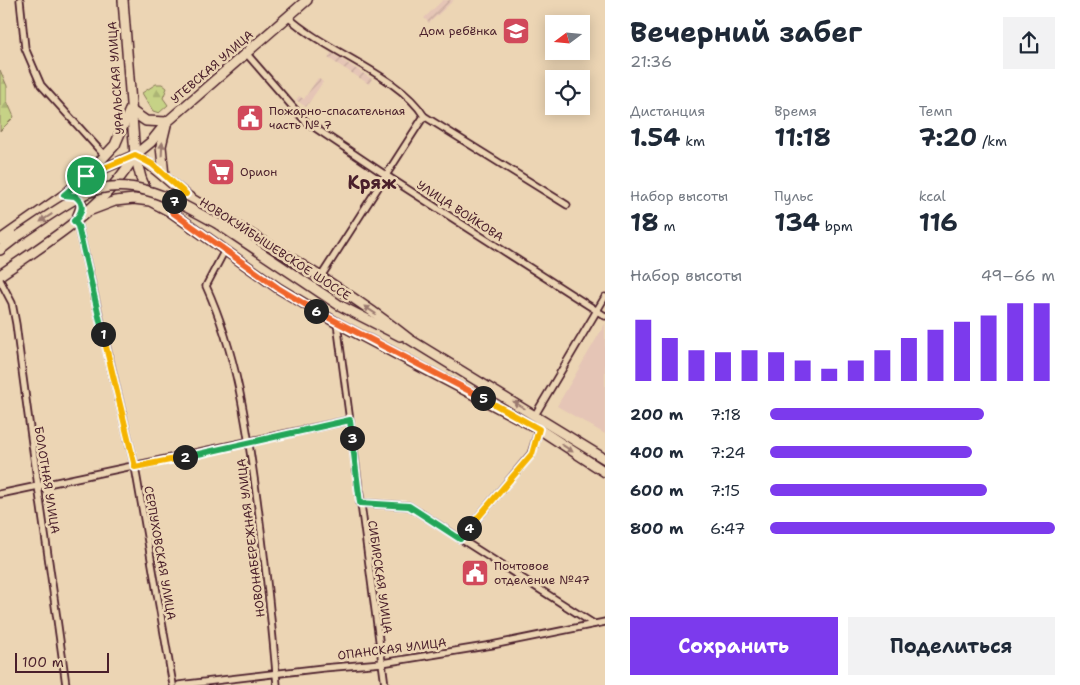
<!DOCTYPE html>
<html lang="ru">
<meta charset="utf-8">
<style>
body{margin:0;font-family:"Shantell Sans",sans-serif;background:#f2f2f3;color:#1f2937;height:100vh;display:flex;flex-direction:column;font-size:19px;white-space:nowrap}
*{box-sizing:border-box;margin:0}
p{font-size:16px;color:#747a83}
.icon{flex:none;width:28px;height:28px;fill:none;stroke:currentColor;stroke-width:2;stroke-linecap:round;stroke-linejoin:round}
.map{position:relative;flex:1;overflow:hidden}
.panel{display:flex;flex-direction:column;background:#fff;width:475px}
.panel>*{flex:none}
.needle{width:32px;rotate:254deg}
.tools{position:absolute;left:545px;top:15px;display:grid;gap:10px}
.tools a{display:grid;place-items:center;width:45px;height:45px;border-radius:0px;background:#fff;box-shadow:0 2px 12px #0003;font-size:25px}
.scale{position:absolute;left:15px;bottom:12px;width:94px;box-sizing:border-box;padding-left:5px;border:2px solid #4a1f2b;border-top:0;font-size:14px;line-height:18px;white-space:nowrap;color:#4a1f2b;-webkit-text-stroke:4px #ecd5b4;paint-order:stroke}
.pin{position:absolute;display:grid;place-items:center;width:42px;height:42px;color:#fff;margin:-21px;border:2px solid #fff;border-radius:50%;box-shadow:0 1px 5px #0007}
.km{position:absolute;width:25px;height:25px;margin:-12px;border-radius:50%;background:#222;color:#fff;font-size:14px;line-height:25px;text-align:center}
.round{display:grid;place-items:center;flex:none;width:52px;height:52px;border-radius:0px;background:#f2f2f3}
.headline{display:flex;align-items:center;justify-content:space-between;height:85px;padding:0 25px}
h1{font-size:28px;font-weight:700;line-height:38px}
.figures{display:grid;grid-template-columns:repeat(3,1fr);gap:8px;height:85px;padding:5px 25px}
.figures div{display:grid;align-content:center}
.figures b{font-size:25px;font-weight:700}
.figures small{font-size:14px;font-weight:400}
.figures p{font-size:14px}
.chart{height:140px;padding:10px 25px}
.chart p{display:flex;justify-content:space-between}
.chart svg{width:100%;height:90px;margin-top:5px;stroke:#7c3aed;stroke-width:6}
.primary-button{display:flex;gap:10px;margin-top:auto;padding:10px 25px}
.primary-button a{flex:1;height:58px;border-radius:0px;background:#7c3aed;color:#fff;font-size:20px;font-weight:700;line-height:58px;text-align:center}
.primary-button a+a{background:#f2f2f3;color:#1f2937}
ul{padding:0 25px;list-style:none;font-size:16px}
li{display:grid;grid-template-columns:80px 60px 1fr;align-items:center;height:38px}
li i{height:12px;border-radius:6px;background:#7c3aed}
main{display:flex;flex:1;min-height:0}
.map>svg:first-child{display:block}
.built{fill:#e5c5b6}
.industrial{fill:url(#industrial-furrows)}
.forest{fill:url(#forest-firs);stroke:#887858}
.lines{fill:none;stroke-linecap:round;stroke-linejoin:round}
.minor-casing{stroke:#4a1f2b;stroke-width:9}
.primary-casing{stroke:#4a1f2b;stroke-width:12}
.minor{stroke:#ecd5b4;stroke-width:5.5}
.primary{stroke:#ecd5b4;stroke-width:9}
.primary-bridge-casing{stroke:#4a1f2b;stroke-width:12;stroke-linecap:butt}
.primary-bridge{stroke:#ecd5b4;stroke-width:9}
.oneway{fill:#9b7a70}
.split-1-casing{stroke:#fff;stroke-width:10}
.split-2-casing{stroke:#fff;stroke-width:10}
.split-3-casing{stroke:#fff;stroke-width:10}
.split-4-casing{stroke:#fff;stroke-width:10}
.split-5-casing{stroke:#fff;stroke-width:10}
.split-6-casing{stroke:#fff;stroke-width:10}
.split-7-casing{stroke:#fff;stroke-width:10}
.split-8-casing{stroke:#fff;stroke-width:10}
.split-1{stroke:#22a559;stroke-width:6}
.split-2{stroke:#f5b400;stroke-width:6}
.split-3{stroke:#22a559;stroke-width:6}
.split-4{stroke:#22a559;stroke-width:6}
.split-5{stroke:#f5b400;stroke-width:6}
.split-6{stroke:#f0652b;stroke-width:6}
.split-7{stroke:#f0652b;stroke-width:6}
.split-8{stroke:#f5b400;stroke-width:6}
.labels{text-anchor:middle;stroke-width:5;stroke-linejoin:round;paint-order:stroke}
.poi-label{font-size:12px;fill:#4a1f2b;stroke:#ecd5b4;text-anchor:start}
.street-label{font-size:12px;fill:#4a1f2b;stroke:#ecd5b4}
.district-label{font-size:18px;font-weight:bold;fill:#4a1f2b;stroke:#ecd5b4}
</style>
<main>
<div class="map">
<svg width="605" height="685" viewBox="0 0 605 685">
<defs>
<pattern id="industrial-furrows" width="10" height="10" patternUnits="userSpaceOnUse" patternTransform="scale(1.25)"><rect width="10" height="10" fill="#e5c5b6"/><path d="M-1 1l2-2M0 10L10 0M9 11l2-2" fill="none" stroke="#c6a99d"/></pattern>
<pattern id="forest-firs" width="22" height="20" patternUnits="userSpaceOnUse" patternTransform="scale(1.25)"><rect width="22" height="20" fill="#c6d286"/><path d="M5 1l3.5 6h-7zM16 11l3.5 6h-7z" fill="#acb474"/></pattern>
</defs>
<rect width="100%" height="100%" fill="#ecd5b4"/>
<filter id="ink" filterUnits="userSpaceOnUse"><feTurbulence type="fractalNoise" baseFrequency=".02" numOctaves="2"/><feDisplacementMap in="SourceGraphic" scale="10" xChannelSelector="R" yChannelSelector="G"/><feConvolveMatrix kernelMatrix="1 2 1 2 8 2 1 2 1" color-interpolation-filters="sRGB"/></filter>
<g filter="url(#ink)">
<!-- built -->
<path class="built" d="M605,324V434L557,406Z"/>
<!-- industrial -->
<g class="industrial">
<path d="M443,0H454L429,23L424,18Z"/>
<path d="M331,53L372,79L369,84L328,58Z"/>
<path d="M318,78L323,82L306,107L296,100L299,96L304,99Z"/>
</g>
<!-- forest -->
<g class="forest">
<path d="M0,70L7,86V101L14,117L0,131Z"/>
<path d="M156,84H162L167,88L163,98L168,105L159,113L153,111L142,93Z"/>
</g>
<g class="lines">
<!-- minor casing -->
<g class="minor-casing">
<g id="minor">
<path d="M20,0L25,48L41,85L105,156"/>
<path d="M288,17C326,52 399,75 424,116L320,278"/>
<path d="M246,53L305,121L387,176L605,316"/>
<path d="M424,116L567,205"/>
<path d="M74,221L78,226L135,467L173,685"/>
<path d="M225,250L206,286C237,354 247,426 257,499C265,561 272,623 277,685"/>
<path d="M0,280L12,303L16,324C31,444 50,564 66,685"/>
<path d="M337,323L385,685"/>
<path d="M535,415L605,297"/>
<path d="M0,494L350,420"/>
<path d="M360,503L409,506L594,624"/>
<path d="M460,539L531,454L539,429"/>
<path d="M179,685L323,668L382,663L492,645L605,622"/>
</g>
</g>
<!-- primary casing -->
<g class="primary-casing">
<g id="primary">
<path d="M123,0L135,155L141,178L149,197"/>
<path d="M130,110L146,121L167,122"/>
<path d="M135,155C156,167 172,186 192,199C265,244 342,285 409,339L605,459"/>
<path d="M89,173L115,145L129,112"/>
<path d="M164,176L161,146L166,125"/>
<path d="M72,194L79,198L82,205L77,218"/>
<path d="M86,212L115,201L134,199L150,201L171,212L278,288L337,323L539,429L605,472"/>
<path d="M218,224L339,305L400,336"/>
<path d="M0,240L64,195L86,176L135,155L151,142L167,122L307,0"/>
<path d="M0,250L18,236"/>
<path d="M0,275C49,241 105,208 135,155"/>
</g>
</g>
<!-- minor -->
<use href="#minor" class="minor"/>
<!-- primary -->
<use href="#primary" class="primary"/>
<!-- primary-bridge casing -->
<g class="primary-bridge-casing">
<path id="primary-bridge" d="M18,236C38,223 58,208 79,197C128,170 176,201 218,224"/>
</g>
<!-- primary-bridge -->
<use href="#primary-bridge" class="primary-bridge"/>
</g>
<!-- one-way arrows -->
<defs><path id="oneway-solid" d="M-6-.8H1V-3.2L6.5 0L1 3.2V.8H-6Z" transform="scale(1.25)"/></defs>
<g class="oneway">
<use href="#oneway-solid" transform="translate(162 149) rotate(-87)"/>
<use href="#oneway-solid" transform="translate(46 218) rotate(147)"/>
<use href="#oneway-solid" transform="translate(370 310) rotate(-147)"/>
<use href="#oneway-solid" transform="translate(519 405) rotate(-148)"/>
<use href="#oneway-solid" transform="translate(567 448) rotate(33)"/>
</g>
</g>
<g class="lines" filter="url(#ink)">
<!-- split-1 casing -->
<g class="split-1-casing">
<path id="split-1" d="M86,176L64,195L75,196C85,203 83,213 74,221L78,226L103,334"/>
</g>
<!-- split-2 casing -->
<g class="split-2-casing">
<path id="split-2" d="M103,334L135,467L185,457"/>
</g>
<!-- split-3 casing -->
<g class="split-3-casing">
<path id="split-3" d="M185,457L350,420L352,438"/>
</g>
<!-- split-4 casing -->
<g class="split-4-casing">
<path id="split-4" d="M352,438L360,503L409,506L460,539L469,528"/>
</g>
<!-- split-5 casing -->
<g class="split-5-casing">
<path id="split-5" d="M469,528L532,454L539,429L483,398"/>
</g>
<!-- split-6 casing -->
<g class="split-6-casing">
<path id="split-6" d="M316,311L483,398"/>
</g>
<!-- split-7 casing -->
<g class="split-7-casing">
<path id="split-7" d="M174,201L172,212L278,288L316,311"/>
</g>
<!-- split-8 casing -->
<g class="split-8-casing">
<path id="split-8" d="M86,176L135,155L152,164L186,194L180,195L174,201"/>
</g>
<!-- split-1 -->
<use href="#split-1" class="split-1"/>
<!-- split-2 -->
<use href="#split-2" class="split-2"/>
<!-- split-3 -->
<use href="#split-3" class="split-3"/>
<!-- split-4 -->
<use href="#split-4" class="split-4"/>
<!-- split-5 -->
<use href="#split-5" class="split-5"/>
<!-- split-6 -->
<use href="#split-6" class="split-6"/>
<!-- split-7 -->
<use href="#split-7" class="split-7"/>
<!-- split-8 -->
<use href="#split-8" class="split-8"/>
</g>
<!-- icons -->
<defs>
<g id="school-square" transform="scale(1.4375)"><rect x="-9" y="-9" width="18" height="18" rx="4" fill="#d1495b" stroke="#ecd5b4"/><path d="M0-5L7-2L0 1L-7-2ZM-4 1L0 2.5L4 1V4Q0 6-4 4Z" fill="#fff"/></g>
<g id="civic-square" transform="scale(1.4375)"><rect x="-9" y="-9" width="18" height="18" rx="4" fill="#d1495b" stroke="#ecd5b4"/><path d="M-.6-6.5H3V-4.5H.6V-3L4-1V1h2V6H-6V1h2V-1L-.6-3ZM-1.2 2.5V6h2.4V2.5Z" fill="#fff"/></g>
<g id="supermarket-square" transform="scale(1.4375)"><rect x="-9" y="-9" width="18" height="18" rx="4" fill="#d1495b" stroke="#ecd5b4"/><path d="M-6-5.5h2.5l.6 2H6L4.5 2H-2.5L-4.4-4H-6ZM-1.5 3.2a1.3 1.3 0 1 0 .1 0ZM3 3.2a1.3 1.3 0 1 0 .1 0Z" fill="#fff"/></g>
</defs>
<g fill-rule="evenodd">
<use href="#school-square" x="516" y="31"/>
<use href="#civic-square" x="250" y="118"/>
<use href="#supermarket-square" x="221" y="172"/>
<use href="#civic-square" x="475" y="573"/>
</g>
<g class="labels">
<!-- poi labels -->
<g class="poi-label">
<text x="497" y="35" text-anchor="end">Дом ребёнка</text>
<text x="269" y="115">Пожарно-спасательная<tspan x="269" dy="14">часть № 7</tspan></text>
<text x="240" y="176">Орион</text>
<text x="494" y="570">Почтовое<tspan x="494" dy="14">отделение №47</tspan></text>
</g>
<!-- street labels -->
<g class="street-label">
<text transform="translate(212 67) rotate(-41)" y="4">УТЕВСКАЯ УЛИЦА</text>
<text transform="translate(116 78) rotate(-94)" y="4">УРАЛЬСКАЯ УЛИЦА</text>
<text transform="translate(460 211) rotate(33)" y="4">УЛИЦА ВОЙКОВА</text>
<text transform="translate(275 249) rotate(33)" y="4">НОВОКУЙБЫШЕВСКОЕ ШОССЕ</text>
<text transform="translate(47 480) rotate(81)" y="4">БОЛОТНАЯ УЛИЦА</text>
<text transform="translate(251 538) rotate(-97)" y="4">НОВОНАБЕРЕЖНАЯ УЛИЦА</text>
<text transform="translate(160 553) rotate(80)" y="4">СЕРПУХОВСКАЯ УЛИЦА</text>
<text transform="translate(380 577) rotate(82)" y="4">СИБИРСКАЯ УЛИЦА</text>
<text transform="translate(392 649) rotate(-7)" y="4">ОПАНСКАЯ УЛИЦА</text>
</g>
<!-- district labels -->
<g class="district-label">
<text x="372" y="189">Кряж</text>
</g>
</g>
</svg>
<div class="tools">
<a><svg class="needle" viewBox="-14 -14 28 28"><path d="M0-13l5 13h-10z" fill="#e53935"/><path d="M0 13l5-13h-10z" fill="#747a83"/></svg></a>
<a><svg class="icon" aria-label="locate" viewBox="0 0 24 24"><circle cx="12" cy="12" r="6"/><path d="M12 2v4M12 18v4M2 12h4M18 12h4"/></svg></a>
</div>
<div class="scale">100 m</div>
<div class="pin" style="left:86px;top:176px;background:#1e9e55"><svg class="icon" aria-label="arrive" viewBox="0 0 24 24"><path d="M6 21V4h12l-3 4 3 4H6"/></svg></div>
<b class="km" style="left:103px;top:334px">1</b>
<b class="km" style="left:185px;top:457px">2</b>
<b class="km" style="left:352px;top:438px">3</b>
<b class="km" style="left:469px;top:528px">4</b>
<b class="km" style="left:483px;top:398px">5</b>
<b class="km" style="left:316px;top:311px">6</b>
<b class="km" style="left:174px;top:201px">7</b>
</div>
<section class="panel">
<div class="headline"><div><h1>Вечерний забег</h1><p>21:36</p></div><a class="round"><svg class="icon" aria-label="share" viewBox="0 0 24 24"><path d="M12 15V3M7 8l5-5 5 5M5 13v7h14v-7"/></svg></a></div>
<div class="figures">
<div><p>Дистанция</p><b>1.54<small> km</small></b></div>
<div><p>Время</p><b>11:18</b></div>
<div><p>Темп</p><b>7:20<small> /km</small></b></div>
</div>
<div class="figures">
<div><p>Набор высоты</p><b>18<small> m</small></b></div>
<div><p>Пульс</p><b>134<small> bpm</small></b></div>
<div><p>kcal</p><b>116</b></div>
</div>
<div class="chart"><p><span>Набор высоты</span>49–66 m</p>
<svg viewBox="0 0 160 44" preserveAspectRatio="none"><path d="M5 44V14M15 44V23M25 44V29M35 44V30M45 44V29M55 44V30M65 44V34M75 44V38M85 44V34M95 44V29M105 44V23M115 44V19M125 44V15M135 44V12M145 44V6M155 44V6"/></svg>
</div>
<ul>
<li><b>200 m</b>7:18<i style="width:75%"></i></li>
<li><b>400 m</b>7:24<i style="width:71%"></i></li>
<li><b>600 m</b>7:15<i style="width:76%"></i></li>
<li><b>800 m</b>6:47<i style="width:100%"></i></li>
</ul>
<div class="primary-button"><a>Сохранить</a><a>Поделиться</a></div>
</section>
</main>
